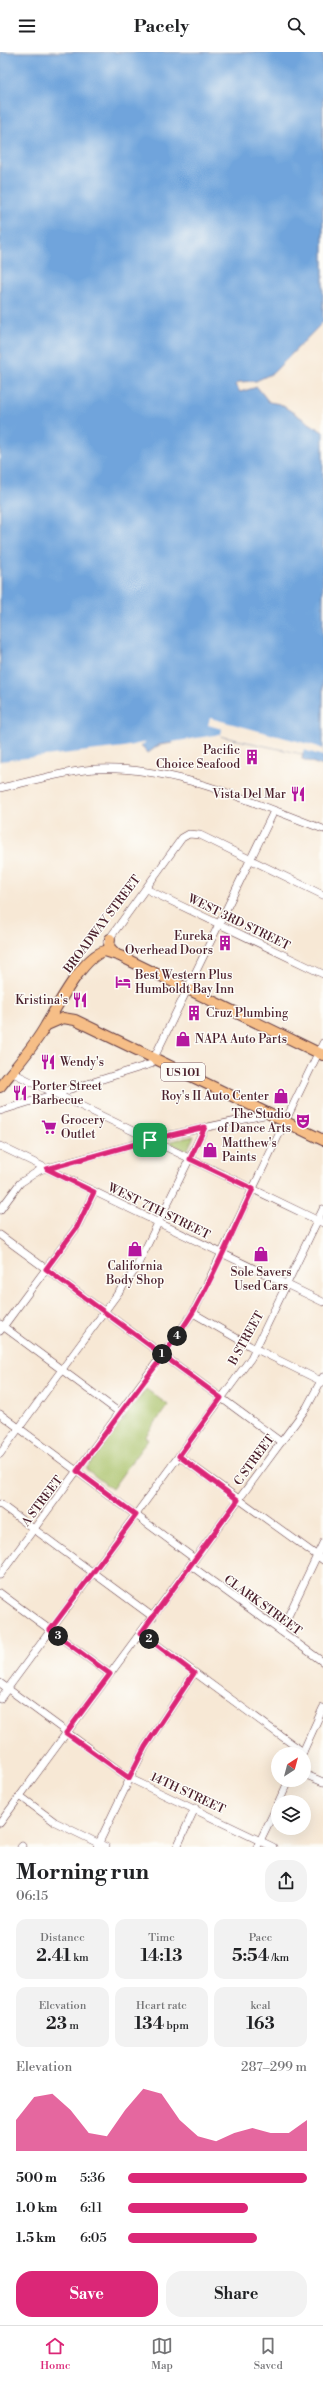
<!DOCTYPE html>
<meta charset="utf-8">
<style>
body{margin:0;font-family:"Libre Bodoni",serif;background:#f2f2f2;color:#202124;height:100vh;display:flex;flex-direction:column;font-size:15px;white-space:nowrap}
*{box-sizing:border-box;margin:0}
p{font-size:13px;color:#757577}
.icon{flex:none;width:22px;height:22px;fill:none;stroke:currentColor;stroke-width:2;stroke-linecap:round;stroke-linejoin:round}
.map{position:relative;height:1795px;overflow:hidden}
.panel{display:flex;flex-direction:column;background:#fff;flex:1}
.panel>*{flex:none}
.needle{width:26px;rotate:36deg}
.fabs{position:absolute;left:271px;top:1695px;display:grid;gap:8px}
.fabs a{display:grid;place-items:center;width:40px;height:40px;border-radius:50%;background:#fff;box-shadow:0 4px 16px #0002;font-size:20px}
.pin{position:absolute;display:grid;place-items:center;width:34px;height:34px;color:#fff;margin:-17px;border-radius:8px;box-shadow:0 2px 6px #0006}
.km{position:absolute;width:20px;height:20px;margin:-10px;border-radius:50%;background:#222;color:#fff;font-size:11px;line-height:20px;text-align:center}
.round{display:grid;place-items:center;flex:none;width:42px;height:42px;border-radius:16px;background:#f2f2f2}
.head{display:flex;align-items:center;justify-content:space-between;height:68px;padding:0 16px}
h1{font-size:22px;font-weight:800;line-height:30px}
.figures{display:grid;grid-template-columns:repeat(3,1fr);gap:6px;height:68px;padding:4px 16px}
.figures div{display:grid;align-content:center;border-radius:10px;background:#f2f2f2;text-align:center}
.figures b{font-size:17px;font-weight:800}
.figures small{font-size:11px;font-weight:400}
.figures p{font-size:11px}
.chart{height:112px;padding:8px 16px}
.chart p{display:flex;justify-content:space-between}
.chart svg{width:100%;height:72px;margin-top:4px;fill:#db2777;opacity:.7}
.cta{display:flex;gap:8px;margin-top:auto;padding:8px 16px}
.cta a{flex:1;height:46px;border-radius:16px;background:#db2777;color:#fff;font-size:16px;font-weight:800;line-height:46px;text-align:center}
.cta a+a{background:#f2f2f2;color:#202124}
ul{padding:0 16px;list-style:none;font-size:13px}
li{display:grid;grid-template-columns:64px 48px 1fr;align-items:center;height:30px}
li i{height:10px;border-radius:5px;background:#db2777}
header{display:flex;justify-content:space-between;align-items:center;height:52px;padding:0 16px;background:#fff;font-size:18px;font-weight:800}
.menu{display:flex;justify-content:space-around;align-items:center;height:56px;border-top:1px solid #e0e0e0;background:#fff;font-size:11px;color:#757577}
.menu a{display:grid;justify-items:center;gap:2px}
.menu .active{color:#db2777}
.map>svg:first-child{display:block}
.green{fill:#a8c167;stroke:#797049}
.water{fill:#70a4dc;stroke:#5d6284}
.pier{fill:#f7e8d5}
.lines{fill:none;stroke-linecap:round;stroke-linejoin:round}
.minor-casing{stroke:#643d44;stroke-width:8}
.highway-casing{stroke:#643d44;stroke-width:12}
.minor{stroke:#fff;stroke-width:7}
.highway{stroke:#f6be87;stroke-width:10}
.route-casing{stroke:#fff;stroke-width:8}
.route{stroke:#db2777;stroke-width:5}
.labels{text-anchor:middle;stroke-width:3;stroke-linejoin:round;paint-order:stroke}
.shield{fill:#fdfcf7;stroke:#806168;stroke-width:1}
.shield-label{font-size:11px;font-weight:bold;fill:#4a1f2b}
.poi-label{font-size:12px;fill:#4a1f2b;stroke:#fdfcf7;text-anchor:start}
.street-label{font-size:12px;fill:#4a1f2b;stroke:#fdfcf7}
</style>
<header><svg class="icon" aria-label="menu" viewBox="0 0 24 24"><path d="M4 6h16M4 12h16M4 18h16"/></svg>Pacely<svg class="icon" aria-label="search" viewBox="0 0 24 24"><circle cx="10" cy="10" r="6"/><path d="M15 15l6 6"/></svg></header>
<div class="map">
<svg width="323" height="1795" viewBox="0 0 323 1795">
<rect width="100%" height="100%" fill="#fdfcf7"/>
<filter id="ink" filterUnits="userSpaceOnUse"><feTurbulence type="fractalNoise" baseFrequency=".025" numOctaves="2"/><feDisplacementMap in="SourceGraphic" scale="8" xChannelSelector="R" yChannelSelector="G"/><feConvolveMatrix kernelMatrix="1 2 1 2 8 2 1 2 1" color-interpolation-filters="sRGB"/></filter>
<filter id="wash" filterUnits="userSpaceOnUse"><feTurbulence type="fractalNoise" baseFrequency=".012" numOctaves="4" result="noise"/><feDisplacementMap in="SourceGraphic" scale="16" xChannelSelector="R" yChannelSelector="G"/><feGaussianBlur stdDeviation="0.9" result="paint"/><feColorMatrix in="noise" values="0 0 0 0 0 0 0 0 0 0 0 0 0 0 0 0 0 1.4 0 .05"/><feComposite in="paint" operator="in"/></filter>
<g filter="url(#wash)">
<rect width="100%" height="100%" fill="#f7e8d5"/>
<!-- green -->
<g class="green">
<path d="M194,1084L187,1099L170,1091L171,1089Z"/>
<path d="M146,1337L168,1353L145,1385L148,1387L112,1437L86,1417Z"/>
</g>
<!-- water -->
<path class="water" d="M0,0H323V270L273,321L256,329L239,330L235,333L240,340L257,335L269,350L280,352L323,380V714L302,707L303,702L220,684L159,693L148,701L142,694L0,710Z"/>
<!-- pier -->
<g class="pier">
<path d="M210,666L316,694L323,697V704L304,698L303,702L221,684L220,686L172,692V690L221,682L222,677L208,673Z"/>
<path d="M146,690L139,696L0,711V709L124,695Z"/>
</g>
</g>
<g filter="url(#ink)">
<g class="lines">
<!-- minor casing -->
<g class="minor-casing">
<g id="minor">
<path d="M0,736C32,730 62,719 95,717C174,713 250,750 323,777"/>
<path d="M146,837L323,922"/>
<path d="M107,890L182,786L189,782L200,783L323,843"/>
<path d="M11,1020L323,1171"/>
<path d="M0,1059L151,1012L274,759"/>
<path d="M0,1094L323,1250"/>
<path d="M0,1158L20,1131L40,1118L161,1085L269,1062"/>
<path d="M0,1183L281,1390"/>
<path d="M193,1261L250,1294L323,1330"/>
<path d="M0,1272L120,1361"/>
<path d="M0,1279L77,1175L94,1140"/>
<path d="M0,1362L195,1507"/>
<path d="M0,1402L135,1218L205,1075"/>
<path d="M179,1404L323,1508"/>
<path d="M0,1452L153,1565"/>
<path d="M190,1513L323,1610"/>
<path d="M0,1523L193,1261L323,991"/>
<path d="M0,1541L110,1622"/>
<path d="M281,1579L323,1491"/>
<path d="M141,1581L303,1700"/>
<path d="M0,1631L129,1726L273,1795"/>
<path d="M0,1647L251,1306L323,1157"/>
<path d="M302,1702L323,1656"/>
<path d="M304,1722L323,1730"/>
<path d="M20,1744L55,1770L106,1795"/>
<path d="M279,1750L289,1728"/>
<path d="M0,1771L307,1355L323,1325"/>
<path d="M21,1795L22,1794"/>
<path d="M97,1795L145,1695L194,1621"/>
<path d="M177,1795L195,1756"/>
<path d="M257,1795L278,1752"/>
</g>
</g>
<!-- highway casing -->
<g class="highway-casing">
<g id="highway">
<path d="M110,887L109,895L115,901"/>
<path d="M47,973L63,966L75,968L323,1088"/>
<path d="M0,1035C15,1015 34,995 46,973C57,955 83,904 105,899L120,904L323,1003"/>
</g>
</g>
<!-- minor -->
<use href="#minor" class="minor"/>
<!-- highway -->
<use href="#highway" class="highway"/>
</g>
</g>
<g class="lines" filter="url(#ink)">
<!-- route casing -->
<g class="route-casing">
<path id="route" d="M150,1088L47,1117L94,1140L77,1175L46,1217L221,1346L179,1404L238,1448L141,1581L194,1621L145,1695L129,1726L66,1681L110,1622L50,1578L136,1463L77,1419L160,1308C172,1290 187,1272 197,1253C218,1215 234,1176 253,1137L190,1107L205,1075L150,1088"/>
</g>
<!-- route -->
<use href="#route" class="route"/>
</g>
<!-- icons -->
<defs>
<g id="building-bare" transform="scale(1.2)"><path d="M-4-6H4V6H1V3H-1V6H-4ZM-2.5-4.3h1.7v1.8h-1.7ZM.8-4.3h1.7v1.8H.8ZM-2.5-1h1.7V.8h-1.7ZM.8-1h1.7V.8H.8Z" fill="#b5179e" stroke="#fdfcf7" stroke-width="2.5" paint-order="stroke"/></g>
<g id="restaurant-bare" transform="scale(1.2)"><path d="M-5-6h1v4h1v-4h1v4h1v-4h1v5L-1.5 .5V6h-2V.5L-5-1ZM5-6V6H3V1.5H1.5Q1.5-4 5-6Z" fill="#b5179e" stroke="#fdfcf7" stroke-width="2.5" paint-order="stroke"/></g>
<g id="hotel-bare" transform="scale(1.2)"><path d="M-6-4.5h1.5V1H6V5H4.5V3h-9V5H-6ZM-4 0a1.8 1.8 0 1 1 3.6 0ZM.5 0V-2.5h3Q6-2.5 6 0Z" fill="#b5179e" stroke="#fdfcf7" stroke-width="2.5" paint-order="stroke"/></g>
<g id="shop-bare" transform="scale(1.2)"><path d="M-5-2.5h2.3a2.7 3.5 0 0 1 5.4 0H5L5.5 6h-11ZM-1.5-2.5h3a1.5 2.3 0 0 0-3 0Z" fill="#b5179e" stroke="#fdfcf7" stroke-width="2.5" paint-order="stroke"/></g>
<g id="theatre-bare" transform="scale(1.2)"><path d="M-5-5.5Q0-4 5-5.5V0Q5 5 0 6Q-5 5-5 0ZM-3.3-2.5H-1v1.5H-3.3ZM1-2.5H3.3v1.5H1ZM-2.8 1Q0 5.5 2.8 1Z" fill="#b5179e" stroke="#fdfcf7" stroke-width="2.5" paint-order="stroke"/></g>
<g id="supermarket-bare" transform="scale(1.2)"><path d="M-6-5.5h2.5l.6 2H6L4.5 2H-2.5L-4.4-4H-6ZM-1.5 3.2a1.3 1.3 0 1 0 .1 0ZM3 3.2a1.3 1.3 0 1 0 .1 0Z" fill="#b5179e" stroke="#fdfcf7" stroke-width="2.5" paint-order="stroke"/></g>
</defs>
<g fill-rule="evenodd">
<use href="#building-bare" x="252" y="705"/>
<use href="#restaurant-bare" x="298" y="742"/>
<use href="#building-bare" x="225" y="891"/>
<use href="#hotel-bare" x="123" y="930"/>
<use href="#restaurant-bare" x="80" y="948"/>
<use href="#building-bare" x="194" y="961"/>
<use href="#shop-bare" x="183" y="987"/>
<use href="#restaurant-bare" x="48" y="1010"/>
<use href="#restaurant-bare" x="20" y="1041"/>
<use href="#shop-bare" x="281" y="1044"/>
<use href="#theatre-bare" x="303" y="1069"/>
<use href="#supermarket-bare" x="49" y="1075"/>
<use href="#shop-bare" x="210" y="1098"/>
<use href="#shop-bare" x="135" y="1197"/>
<use href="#shop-bare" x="261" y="1202"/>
</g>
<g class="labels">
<!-- shield labels -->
<rect class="shield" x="161" y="1011" width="44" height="18" rx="3"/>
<g class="shield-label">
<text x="183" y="1024">US 101</text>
</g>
<!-- poi labels -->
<g class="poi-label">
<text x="240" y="702" text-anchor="end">Pacific<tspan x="240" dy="14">Choice Seafood</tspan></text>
<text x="286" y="746" text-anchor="end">Vista Del Mar</text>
<text x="213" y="888" text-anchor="end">Eureka<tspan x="213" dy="14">Overhead Doors</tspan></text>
<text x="135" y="927">Best Western Plus<tspan x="135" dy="14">Humboldt Bay Inn</tspan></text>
<text x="68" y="952" text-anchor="end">Kristina's</text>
<text x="206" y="965">Cruz Plumbing</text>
<text x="195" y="991">NAPA Auto Parts</text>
<text x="60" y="1014">Wendy's</text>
<text x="32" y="1038">Porter Street<tspan x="32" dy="14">Barbecue</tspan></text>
<text x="269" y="1048" text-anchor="end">Roy's II Auto Center</text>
<text x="291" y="1066" text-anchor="end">The Studio<tspan x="291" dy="14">of Dance Arts</tspan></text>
<text x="61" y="1072">Grocery<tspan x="61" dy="14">Outlet</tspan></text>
<text x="222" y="1095">Matthew's<tspan x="222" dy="14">Paints</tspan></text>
<text x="135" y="1218" text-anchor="middle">California<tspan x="135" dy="14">Body Shop</tspan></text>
<text x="261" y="1224" text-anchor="middle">Sole Savers<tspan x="261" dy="14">Used Cars</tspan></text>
</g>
<!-- street labels -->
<g class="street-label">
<text transform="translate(239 870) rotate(26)" y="4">WEST 3RD STREET</text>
<text transform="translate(102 872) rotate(-53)" y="4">BROADWAY STREET</text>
<text transform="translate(159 1159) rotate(26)" y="4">WEST 7TH STREET</text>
<text transform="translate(246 1286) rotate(-61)" y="4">B STREET</text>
<text transform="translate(254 1408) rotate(-54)" y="4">C STREET</text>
<text transform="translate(42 1449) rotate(-53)" y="4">A STREET</text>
<text transform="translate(263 1553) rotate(36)" y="4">CLARK STREET</text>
<text transform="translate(188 1741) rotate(25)" y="4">14TH STREET</text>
</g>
</g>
</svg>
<div class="fabs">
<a><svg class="needle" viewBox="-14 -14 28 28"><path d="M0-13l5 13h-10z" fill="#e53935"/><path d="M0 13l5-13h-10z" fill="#757577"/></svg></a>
<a><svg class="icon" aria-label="layers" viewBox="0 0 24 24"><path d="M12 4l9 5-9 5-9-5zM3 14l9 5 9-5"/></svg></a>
</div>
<div class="pin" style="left:150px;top:1088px;background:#1e9e55"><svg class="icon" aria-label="arrive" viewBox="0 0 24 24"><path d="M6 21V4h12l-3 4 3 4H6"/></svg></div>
<b class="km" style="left:162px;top:1302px">1</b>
<b class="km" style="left:149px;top:1587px">2</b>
<b class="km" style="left:58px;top:1584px">3</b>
<b class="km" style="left:177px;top:1284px">4</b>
</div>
<section class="panel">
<div class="head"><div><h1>Morning run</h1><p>06:15</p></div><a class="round"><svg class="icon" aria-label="share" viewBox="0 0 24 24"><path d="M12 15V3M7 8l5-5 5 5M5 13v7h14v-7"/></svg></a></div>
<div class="figures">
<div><p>Distance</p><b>2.41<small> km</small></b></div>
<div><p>Time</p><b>14:13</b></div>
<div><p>Pace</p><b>5:54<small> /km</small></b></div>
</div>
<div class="figures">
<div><p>Elevation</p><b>23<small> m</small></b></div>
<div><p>Heart rate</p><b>134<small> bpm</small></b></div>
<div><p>kcal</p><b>163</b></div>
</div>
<div class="chart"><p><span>Elevation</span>287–299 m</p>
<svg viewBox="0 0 160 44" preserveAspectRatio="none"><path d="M0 44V25L10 11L20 9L30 19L40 33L50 35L60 19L70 6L80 9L90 25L100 35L110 38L120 33L130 30L140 33L150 33L160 25V44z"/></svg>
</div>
<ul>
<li><b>500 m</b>5:36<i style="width:100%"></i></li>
<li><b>1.0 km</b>6:11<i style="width:67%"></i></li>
<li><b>1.5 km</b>6:05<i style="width:72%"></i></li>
</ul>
<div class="cta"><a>Save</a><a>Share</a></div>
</section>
<nav class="menu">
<a class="active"><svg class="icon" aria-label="home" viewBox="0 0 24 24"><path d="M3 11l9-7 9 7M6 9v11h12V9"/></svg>Home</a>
<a><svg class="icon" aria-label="map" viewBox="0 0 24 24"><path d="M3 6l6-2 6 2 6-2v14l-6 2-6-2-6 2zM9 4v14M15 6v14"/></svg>Map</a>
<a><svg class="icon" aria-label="saved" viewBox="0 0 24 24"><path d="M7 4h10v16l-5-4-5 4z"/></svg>Saved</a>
</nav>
